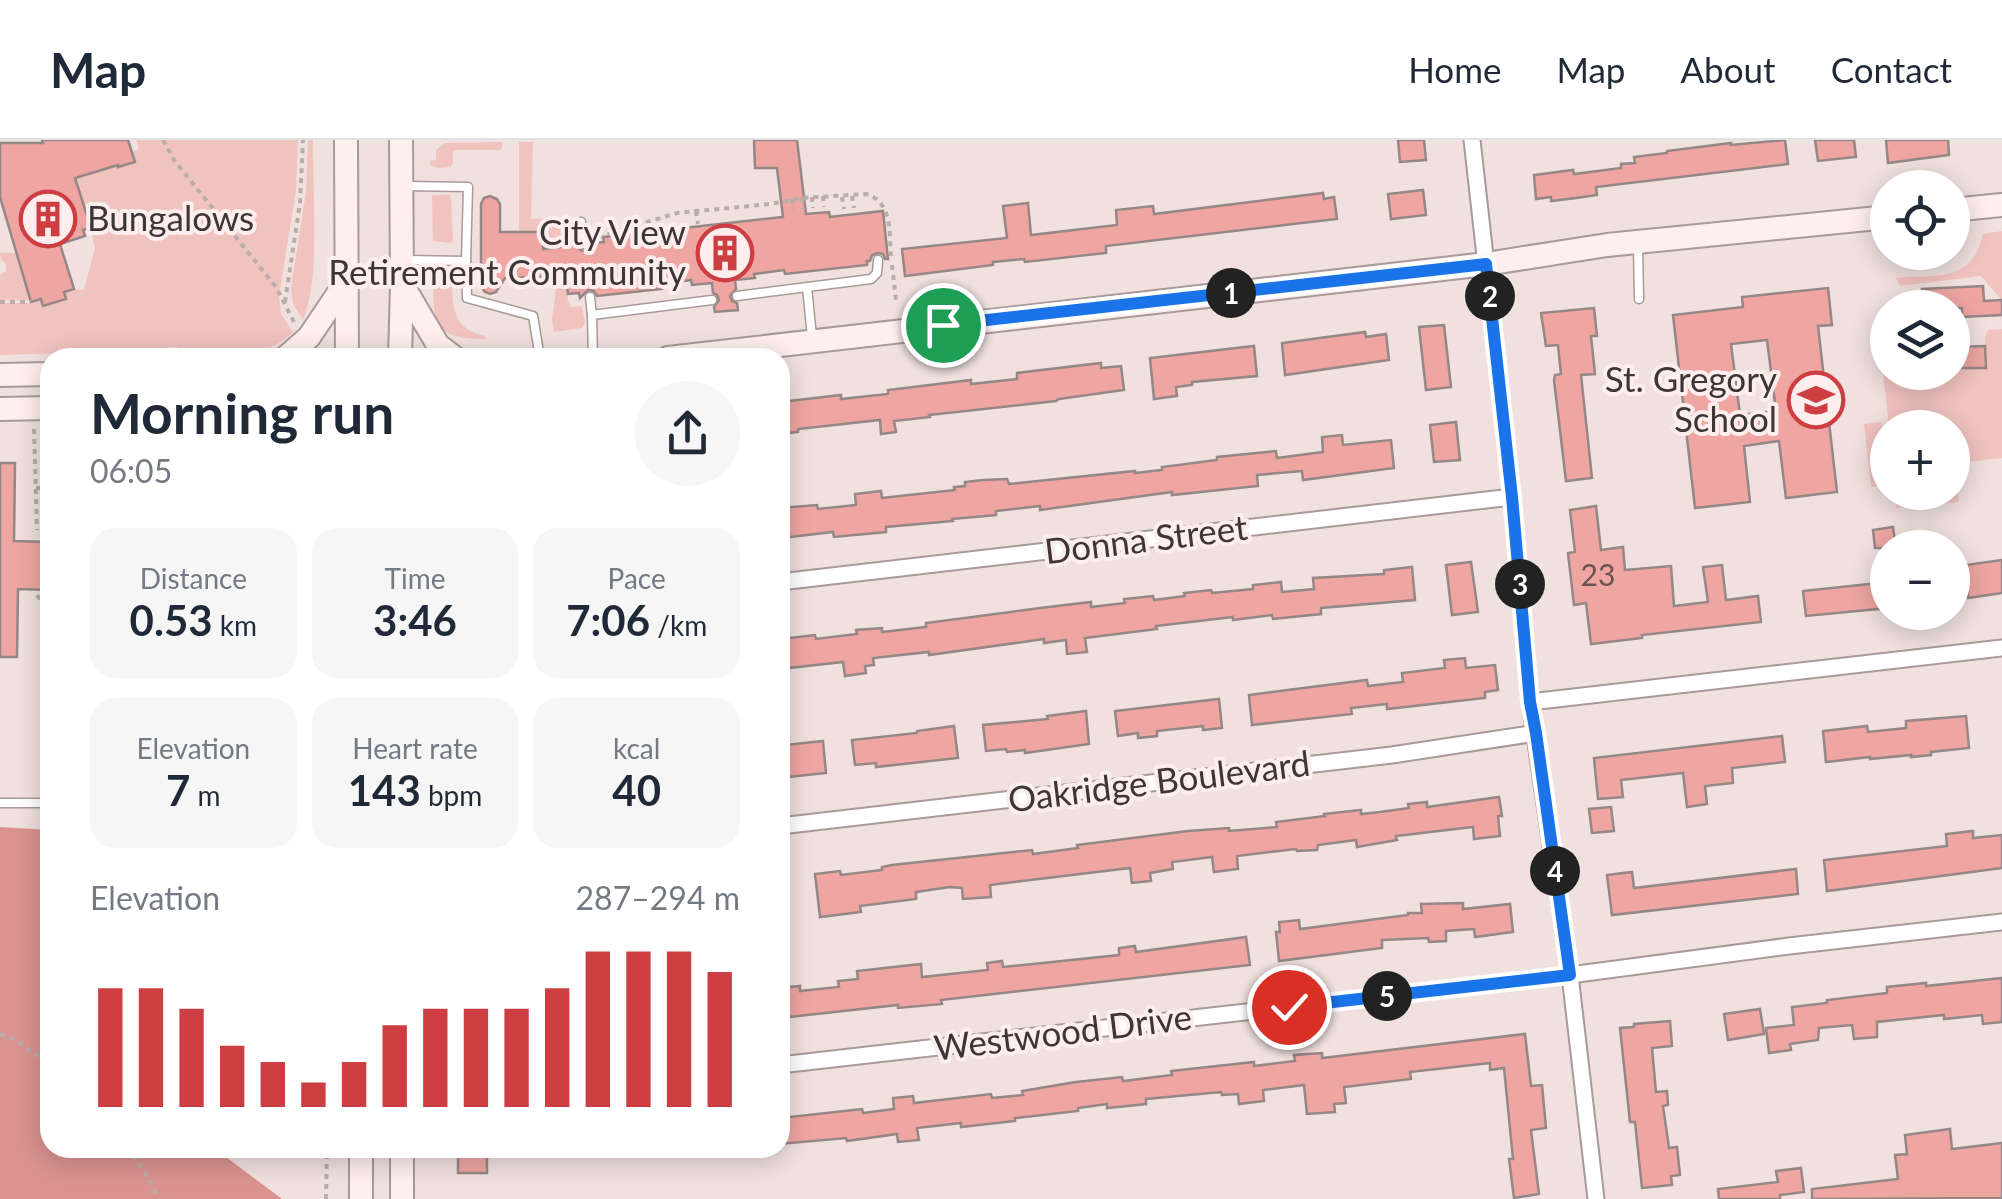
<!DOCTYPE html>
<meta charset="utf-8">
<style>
body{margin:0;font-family:Lato,sans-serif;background:#f6f6f7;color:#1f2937;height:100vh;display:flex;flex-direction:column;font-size:38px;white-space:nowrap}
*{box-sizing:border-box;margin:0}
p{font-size:32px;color:#747a83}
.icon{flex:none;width:55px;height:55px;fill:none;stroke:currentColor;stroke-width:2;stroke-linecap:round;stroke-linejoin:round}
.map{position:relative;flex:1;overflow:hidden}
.sheet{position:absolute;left:40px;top:208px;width:750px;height:810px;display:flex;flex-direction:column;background:#fff;border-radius:30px;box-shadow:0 5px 25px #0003}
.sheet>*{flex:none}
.tools{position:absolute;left:1870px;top:30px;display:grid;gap:20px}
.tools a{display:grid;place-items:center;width:100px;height:100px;border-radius:50%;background:#fff;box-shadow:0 5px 25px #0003;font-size:50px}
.pin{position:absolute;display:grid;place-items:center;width:85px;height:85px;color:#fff;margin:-42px;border:5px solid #fff;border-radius:50%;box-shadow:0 2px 10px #0007}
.km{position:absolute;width:50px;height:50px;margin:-25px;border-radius:50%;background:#222;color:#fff;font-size:28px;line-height:50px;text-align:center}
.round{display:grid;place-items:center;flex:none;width:105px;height:105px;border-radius:52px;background:#f6f6f7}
.head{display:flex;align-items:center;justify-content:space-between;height:170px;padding:0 50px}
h1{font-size:55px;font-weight:700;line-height:75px}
.figures{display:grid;grid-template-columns:repeat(3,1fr);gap:15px;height:170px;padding:10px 50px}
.figures div{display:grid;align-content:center;border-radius:25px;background:#f6f6f7;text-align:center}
.figures b{font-size:42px;font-weight:700}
.figures small{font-size:28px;font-weight:400}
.figures p{font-size:28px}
.chart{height:280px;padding:20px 50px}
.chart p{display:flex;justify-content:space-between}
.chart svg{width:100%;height:180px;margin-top:10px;stroke:#cd3e43;stroke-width:6}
header{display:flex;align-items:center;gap:60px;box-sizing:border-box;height:140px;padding:0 50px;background:#fff;border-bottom:2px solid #e0e1e3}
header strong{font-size:48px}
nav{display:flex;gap:55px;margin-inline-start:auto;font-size:35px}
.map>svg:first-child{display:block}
.green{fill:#f1c3bf}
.forest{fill:#da938f}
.building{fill:#efa6a2;stroke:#958786;stroke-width:2.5;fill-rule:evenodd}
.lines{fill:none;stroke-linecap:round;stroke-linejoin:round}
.lane-casing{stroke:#a89a98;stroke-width:11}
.street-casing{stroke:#a89a98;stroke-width:19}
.secondary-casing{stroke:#a89a98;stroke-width:26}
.path{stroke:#b9acaa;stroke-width:4;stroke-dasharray:5 5;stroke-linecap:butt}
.lane{stroke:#fff;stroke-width:8}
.street{stroke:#fff;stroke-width:15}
.secondary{stroke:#feeeed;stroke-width:22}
.route-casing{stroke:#fff;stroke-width:20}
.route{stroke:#1a73e8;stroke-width:12}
.labels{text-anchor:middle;stroke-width:8;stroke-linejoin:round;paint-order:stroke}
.number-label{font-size:30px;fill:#695251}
.poi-label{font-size:35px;fill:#3c3636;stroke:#fdedec;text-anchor:end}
.street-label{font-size:35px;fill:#3c3636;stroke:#fdedec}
</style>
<header>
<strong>Map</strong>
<nav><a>Home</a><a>Map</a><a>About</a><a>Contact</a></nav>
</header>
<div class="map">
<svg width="2002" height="1059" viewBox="0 0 2002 1059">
<rect width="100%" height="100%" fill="#f0e0de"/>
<!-- green -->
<g class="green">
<path d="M136,0H298L296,51L279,156L281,174L293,192C268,216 252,210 222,209C208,209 194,210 179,210L178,207H168L167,210L0,215V163H34L41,159L44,166L65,159L64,152L74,149L84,150L95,108L92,96L103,89L95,62L76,68L40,49L117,25L119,27L135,22L132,12L139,9Z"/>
<path d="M308,0H313C312,47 321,140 303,180L293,164L291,148L306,52Z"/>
<path d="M503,2L501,10H453V23L450,27L439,28L430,25V21L436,20V10L445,3Z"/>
<path d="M519,2H533L531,79L559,78L568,161L571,167L582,166L585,183L582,188L554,192L552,179L557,142L544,140L543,92H519Z"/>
<path d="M432,55H449L451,57L453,101L450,103L433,101Z"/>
<path d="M2002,91V160L1981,136L1900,146L1896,138C1938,134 1972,143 1983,94Z"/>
<path d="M0,113H18L30,160H0V135L6,131V124L1,119Z"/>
<path d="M438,129H452C453,159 448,189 485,196V199C428,199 434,178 433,131Z"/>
<path d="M1953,189V207L1957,209L1958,228H1986L1985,197L1988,190L2002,189V318L1956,323V327L1953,328L1952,288L1889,287L1879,195L1887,192L1888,232H1952Z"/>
<path d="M1882,282L1887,345L1871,347L1864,284Z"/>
<path d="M1953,335H1956L1959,362L1896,368L1895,353L1952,352Z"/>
</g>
<!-- forest -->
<path class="forest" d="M0,687L50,690V1008H214L282,1059H0Z"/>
<!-- building -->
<g class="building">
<path d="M42,0H128L135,22L118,27V25L75,38L91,88L83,90L85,96L60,104L74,149L64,152L66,159L43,166L41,159L31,162L0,57V3H43Z"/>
<path d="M754,0H797L806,74L829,72L830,77L883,71L888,119H885L883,114L878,113L872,115L870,121H867V125L785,134L784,130L754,134L755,138L735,140L736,149L730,156L732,161L737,163L738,170L715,172L714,167L719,160L717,155L713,153L712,143L692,145L691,140L662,144V149L597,156L594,151L588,150L580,158L579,153L568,154L566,136L505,138L496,152L490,154L485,152L481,146V64L484,58L490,56L497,59L500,64V92H543V109L577,105L580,110L586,111L591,103L604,102L603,97L783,77L777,28H755Z"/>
<path d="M1398,0H1424L1426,20L1400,22Z"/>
<path d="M1785,0L1788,24L1596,47L1597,55L1576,58L1551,61V57L1536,59L1534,35L1573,30L1574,34L1621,28V24L1635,23L1634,17L1667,13V11L1731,3V5Z"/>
<path d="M1815,0H1854L1856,17L1818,21Z"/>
<path d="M1886,0H1948L1949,15L1888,23Z"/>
<path d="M1423,50L1426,75L1391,79L1388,54Z"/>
<path d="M1323,53L1324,59L1334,57L1337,79L1106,106V113L1025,122L1024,119L993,122V125L905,136L902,109L1007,98L1003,66L1028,63L1031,95L1117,85L1116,70L1153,66L1154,74Z"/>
<path d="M1983,146L1984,161L2002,160V175L1962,177V168H1923L1922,149Z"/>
<path d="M1828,148L1832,185L1818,186L1837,352L1786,358L1779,301L1744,306L1750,362L1695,368L1673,175L1743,167L1742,157ZM1767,200L1776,271L1740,275L1731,204Z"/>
<path d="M1594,168L1597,196H1591L1595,234L1581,235L1592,338L1566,341L1554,240L1555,235L1561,234L1558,205L1546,206L1541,173Z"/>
<path d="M1444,185L1451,247L1426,250L1419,187Z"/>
<path d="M1365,192L1366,197L1386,194L1389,220L1285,235L1282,203Z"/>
<path d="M1254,206L1257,236L1192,242V245L1176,247L1177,256L1154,259L1150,218Z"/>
<path d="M1985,206L1986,228H1958L1957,207Z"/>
<path d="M1101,223V228L1121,226L1124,250L1059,259L1056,261L929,275L930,277L894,281L896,292L881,294L880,280L798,289V292L780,294V262L841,255V259L888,254V250L971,240V244L1017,239V233Z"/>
<path d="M1456,282L1460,320L1434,322L1430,285Z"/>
<path d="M1342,295L1343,305L1391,300L1394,328L1303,340L1302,331L1257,335L1258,346L1172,355V352L1040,370V366L996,371V375L952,379L953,381L886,387V392L834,397L833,392L782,398L780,396V368L817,365L818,369L856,365L855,354L881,351L882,358L955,350L954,347L965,346V342L983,340L1007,339L1009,344L1135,331V333L1162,330V327L1217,320V317L1276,311L1277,318L1323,312L1322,297Z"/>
<path d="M0,323H15L14,401L50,402V450L18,449L17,517H0Z"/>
<path d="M1596,366L1601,410L1623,407L1625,430L1671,426L1674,466L1708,462L1703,427L1722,425L1726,460L1758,456L1761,482L1642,495V498L1591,504L1586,463L1574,465L1568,413L1575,412L1570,370Z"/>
<path d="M1893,387L1896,408H1875L1873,390Z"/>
<path d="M2002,420V453L1968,458L1966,425Z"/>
<path d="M1471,422L1478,472L1452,475L1446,425Z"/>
<path d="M1412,427L1415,460L1321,468V474L1273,479L1272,475L1233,480V477L1156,486L1157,489L1085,498L1087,512L1067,514L1066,500L1044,503V499L929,515V512L873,518L874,525L865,526L866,533L845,536L843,522L780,529V499L815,495L816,499L857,494L856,490L882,488V492L926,487V483L1040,468L1091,462V467L1125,463L1124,459L1153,456L1154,460L1185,456L1184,453L1211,450L1212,453L1253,449V445L1281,442L1282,452L1314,449L1313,438L1384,434V430Z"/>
<path d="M1888,442V468L1806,476L1803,451Z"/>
<path d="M1465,518L1466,528L1495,525L1498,550L1485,552V558L1387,569V564L1351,568L1352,574L1252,585L1249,555L1367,540L1368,546L1403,542L1402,533L1445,528L1444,520Z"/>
<path d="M1219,559L1222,588L1203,590V586L1157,591V596L1138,598V593L1118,596L1115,571Z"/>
<path d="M1086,571L1089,604L1025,613V610L1007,612L1006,609L986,611L983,585L1048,579L1047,576Z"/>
<path d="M1966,576L1969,608L1931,612V615L1911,617V615L1870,619V617L1826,622L1823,591L1867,586L1868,592L1906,588V581Z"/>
<path d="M954,586L958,618L876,627V623L855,625L852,600L917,593V591Z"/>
<path d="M1782,596L1785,622L1732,628L1733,643L1705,646L1707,664L1687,667L1683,633L1621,640L1623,657L1598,659L1594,618Z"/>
<path d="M823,601L826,633L788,637L785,605Z"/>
<path d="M1499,657L1502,676H1498L1500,696L1474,699L1473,687L1396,696L1397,700L1357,707L1356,700L1318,705L1317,710L1297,711L1296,709L1237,716L1238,729L1214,732L1212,717L1172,722L1173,729L1150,733L1151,741L1132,743L1130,728L990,745L991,757L963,759L962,748L950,747L916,752V759L860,766L861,772L820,777L815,734L840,731L841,735L882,730V727L892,725L1032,710L1033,714L1078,708L1077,705L1188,691L1229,688V691L1277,687L1276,682L1325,676L1324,674L1361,670V674L1380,672L1409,668L1408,664L1427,662V667Z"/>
<path d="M1611,667L1614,691L1592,693L1589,669Z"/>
<path d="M1973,691V698L2002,695V728L1827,751L1824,720L1947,706L1946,694Z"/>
<path d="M1796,729L1798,754L1612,775L1607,735L1632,732L1634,748Z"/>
<path d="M1463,763V769L1510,764L1513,792L1475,797L1474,789L1446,791V801L1429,802L1428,798L1382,800V808L1279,821L1276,792H1280L1279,782L1299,780L1300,789L1408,775V773H1422L1421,764Z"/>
<path d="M1246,797L1250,825L941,860L942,864L898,868V865L780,878V848L800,846V851L839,847L838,841L858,839L857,831L921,824L922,837L988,830L987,823L1002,821L1003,827L1119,815V808L1135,806L1136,812Z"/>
<path d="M2002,838V882L1983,884L1982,875L1944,879V875L1877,882V897L1854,899L1852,885L1819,888L1818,900L1790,904L1791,910L1769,913L1766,888L1794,885L1792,867L1827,863V860L1887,853V847L1926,843V846Z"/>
<path d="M1760,869L1764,894L1728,900L1724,874Z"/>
<path d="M1670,881L1672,906L1652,908L1656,952L1667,951L1668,965L1663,966L1669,1008L1677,1007L1680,1035L1671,1036L1672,1045L1642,1048L1635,982H1630L1620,888L1634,887V884Z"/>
<path d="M1525,894L1531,946L1542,945L1546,988L1531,990L1539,1054L1514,1058L1509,1019H1513L1504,928L1490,930V923L1410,932L1411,939L1344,947L1346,963L1334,964L1335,972L1307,974L1304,945L1263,950L1264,961L1239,964L1238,954L1222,955L1221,952L1146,959V964L1107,968V964L1078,968V971L1015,978V981L961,987V983L917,988L919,1000L898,1002L897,994L847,1001L846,998L780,1004V978L862,969L863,973L894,969L893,958L913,956L914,963L991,954L992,958L1023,955L1022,951L1076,942L1122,937L1123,941L1172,935L1171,931L1254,922V926L1295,921L1294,915L1322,913V918Z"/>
<path d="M1950,989L1952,1009L2002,1003V1058L1812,1059V1049L1898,1039L1895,1015L1907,1014L1905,995Z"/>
<path d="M462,1008H487V1033H458V1015L462,1014Z"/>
<path d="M1801,1028L1804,1052L1780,1055V1059H1719L1718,1049L1778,1042L1776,1031Z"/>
</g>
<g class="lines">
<!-- lane casing -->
<g class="lane-casing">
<g id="lane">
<path d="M406,46L468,47L466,121L406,120"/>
<path d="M581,82L584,104"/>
<path d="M1638,106L1639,159"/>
<path d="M466,121L467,158L533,176L540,218"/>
<path d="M807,147L812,197"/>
<path d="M737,156L871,139L877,133L878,120"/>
<path d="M590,157L592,175"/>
<path d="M593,218L592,175L712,160"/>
<path d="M0,663H50"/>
</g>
</g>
<!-- street casing -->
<g class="street-casing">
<g id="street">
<path d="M1472,0L1512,357L1530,562L1570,835L1596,1059"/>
<path d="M780,442L1512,357"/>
<path d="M1530,562L2002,508"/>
<path d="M780,686L1392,615L1536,593"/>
<path d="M780,925L1570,835L1789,806L2002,782"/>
</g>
</g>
<!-- secondary casing -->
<g class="secondary-casing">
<g id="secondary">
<path d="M346,0L347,218"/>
<path d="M1952,70L2002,65"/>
<path d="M402,144L438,205L455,218"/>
<path d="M285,218L309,197L346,142"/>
<path d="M400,218L402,144L401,0"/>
<path d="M668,218L1486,124L1607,105L1888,77"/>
<path d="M0,235L50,234"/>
<path d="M0,269L50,268"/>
<path d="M361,1008V1059"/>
<path d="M402,1059V1008"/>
</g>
</g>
<!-- path -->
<g class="path">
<path d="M163,0L174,20L276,147L294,182"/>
<path d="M823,56L824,67"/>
<path d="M852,56L854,68"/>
<path d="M812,57L813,68"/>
<path d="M842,57L844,69"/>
<path d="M802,58L803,69"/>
<path d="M792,59L793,70"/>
<path d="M696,71L698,84"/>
<path d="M598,97L677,73L770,64L802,58L866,54C893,62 889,92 891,116"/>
<path d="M892,125L896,160"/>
<path d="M0,162H31"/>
<path d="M285,162L300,63L303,0"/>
<path d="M34,289L37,390"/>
<path d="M36,348H50"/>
<path d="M37,455L50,473"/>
<path d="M0,894L17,901L50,925"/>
<path d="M126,1008L143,1029L159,1059"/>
<path d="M326,1059L327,1008"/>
</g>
<!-- lane -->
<use href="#lane" class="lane"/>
<!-- street -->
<use href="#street" class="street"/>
<!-- secondary -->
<use href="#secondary" class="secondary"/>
</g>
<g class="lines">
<!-- route casing -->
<g class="route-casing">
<path id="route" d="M943,185L1486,124L1512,357L1530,562L1536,593L1570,835L1289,867"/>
</g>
<!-- route -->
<use href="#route" class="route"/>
</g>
<!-- icons -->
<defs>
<g id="building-ring" transform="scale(2.875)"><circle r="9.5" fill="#fdedec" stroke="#cd3e43" stroke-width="1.5"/><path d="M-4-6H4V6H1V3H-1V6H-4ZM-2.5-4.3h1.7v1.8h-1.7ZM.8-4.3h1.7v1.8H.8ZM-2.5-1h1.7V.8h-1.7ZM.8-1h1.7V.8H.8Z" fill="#cd3e43"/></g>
<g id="school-ring" transform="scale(2.875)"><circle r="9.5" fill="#fdedec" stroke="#cd3e43" stroke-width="1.5"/><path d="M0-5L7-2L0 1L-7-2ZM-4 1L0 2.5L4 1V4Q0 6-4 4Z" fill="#cd3e43"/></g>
</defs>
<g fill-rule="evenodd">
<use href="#building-ring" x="48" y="79"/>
<use href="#building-ring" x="725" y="113"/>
<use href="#school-ring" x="1816" y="260"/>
</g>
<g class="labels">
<!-- number labels -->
<g class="number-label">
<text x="1598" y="446">23</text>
</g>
<!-- poi labels -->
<g class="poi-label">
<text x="87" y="91" text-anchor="start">Bungalows</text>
<text x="686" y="105">City View<tspan x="686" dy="40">Retirement Community</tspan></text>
<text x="1777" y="252">St. Gregory<tspan x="1777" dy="40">School</tspan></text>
</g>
<!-- street labels -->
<g class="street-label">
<text transform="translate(1146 400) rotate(-7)" y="12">Donna Street</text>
<text transform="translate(1159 642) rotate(-7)" y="12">Oakridge Boulevard</text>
<text transform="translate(1063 893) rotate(-7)" y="12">Westwood Drive</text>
</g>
</g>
</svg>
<div class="tools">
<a><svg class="icon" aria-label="locate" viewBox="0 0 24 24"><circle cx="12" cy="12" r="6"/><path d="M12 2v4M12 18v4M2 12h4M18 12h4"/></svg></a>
<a><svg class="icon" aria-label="layers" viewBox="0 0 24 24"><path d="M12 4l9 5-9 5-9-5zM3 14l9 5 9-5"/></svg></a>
<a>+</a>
<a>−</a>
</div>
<div class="pin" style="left:943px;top:185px;background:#1e9e55"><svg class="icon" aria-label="arrive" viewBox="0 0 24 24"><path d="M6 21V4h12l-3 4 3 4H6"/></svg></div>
<div class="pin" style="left:1289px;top:867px;background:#d93025"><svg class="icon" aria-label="check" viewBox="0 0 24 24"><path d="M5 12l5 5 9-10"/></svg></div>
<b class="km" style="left:1231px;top:153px">1</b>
<b class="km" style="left:1490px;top:156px">2</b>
<b class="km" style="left:1520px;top:444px">3</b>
<b class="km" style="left:1555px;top:731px">4</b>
<b class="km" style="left:1387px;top:856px">5</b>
<section class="sheet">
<div class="head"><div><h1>Morning run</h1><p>06:05</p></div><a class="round"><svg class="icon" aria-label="share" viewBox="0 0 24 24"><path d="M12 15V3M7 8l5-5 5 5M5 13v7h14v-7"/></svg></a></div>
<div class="figures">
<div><p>Distance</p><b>0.53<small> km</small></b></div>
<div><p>Time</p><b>3:46</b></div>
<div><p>Pace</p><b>7:06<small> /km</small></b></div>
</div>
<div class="figures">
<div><p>Elevation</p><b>7<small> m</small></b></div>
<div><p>Heart rate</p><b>143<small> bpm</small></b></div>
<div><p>kcal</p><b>40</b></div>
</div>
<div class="chart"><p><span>Elevation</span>287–294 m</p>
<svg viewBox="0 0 160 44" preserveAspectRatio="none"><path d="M5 44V15M15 44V15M25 44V20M35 44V29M45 44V33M55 44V38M65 44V33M75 44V24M85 44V20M95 44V20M105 44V20M115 44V15M125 44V6M135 44V6M145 44V6M155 44V11"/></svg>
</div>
</section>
</div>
